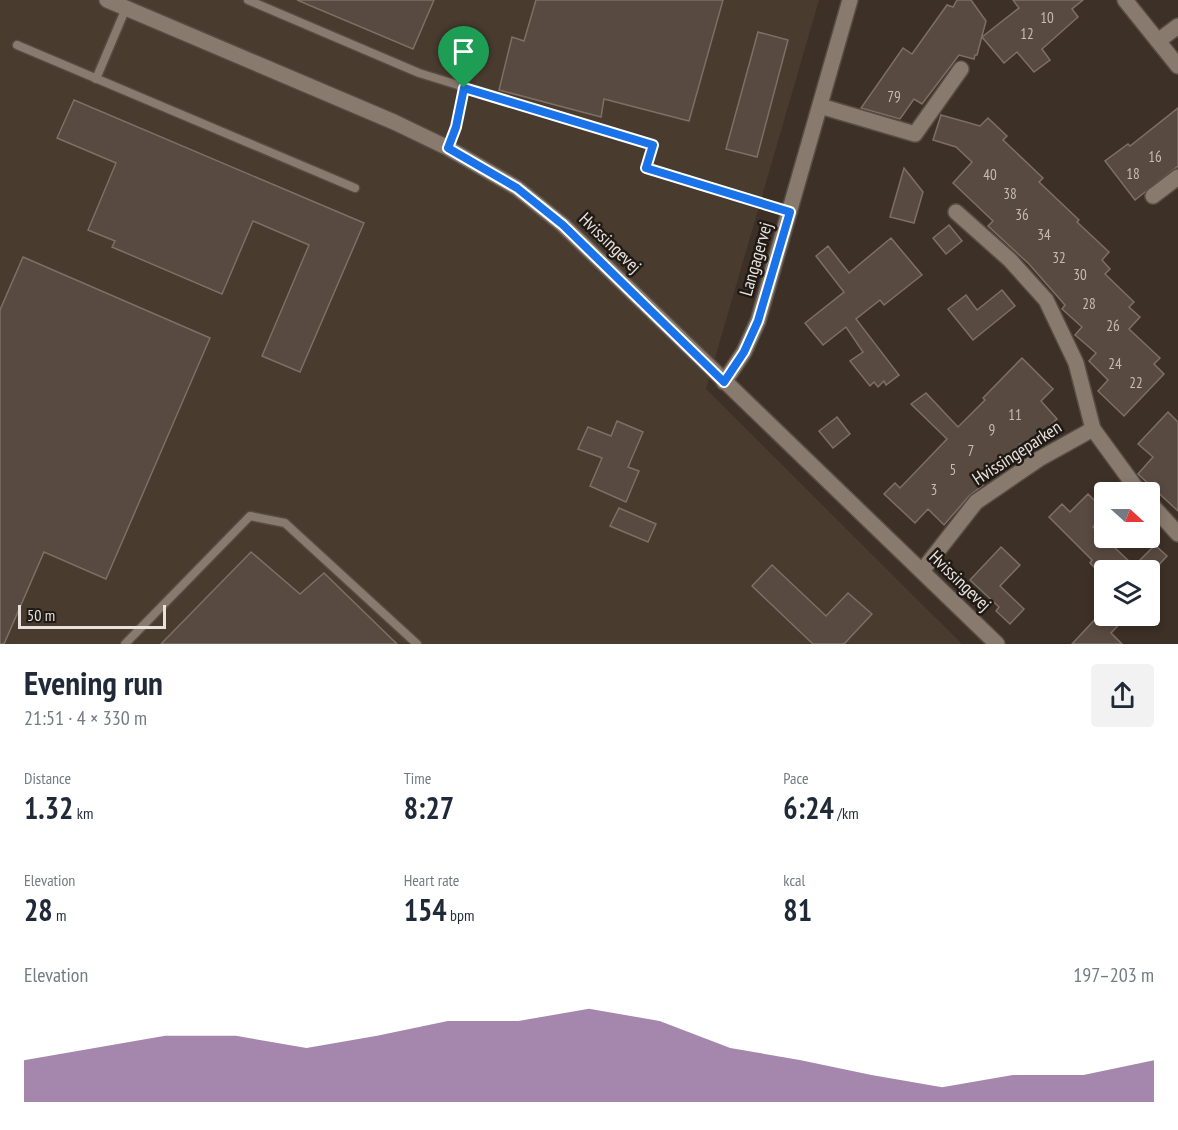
<!DOCTYPE html>
<meta charset="utf-8">
<style>
body{margin:0;font-family:"PT Sans Narrow",sans-serif;background:#f2f2f3;color:#1f2937;height:100vh;display:flex;flex-direction:column;font-size:22px;white-space:nowrap}
*{box-sizing:border-box;margin:0}
p{font-size:20px;color:#747a83}
.icon{flex:none;width:33px;height:33px;fill:none;stroke:currentColor;stroke-width:2;stroke-linecap:round;stroke-linejoin:round}
.map{position:relative;height:644px;overflow:hidden}
.side{display:flex;flex-direction:column;background:#fff;flex:1}
.side>*{flex:none}
.needle{width:39px;rotate:111deg}
.controls{position:absolute;left:1094px;top:482px;display:grid;gap:12px}
.controls a{display:grid;place-items:center;width:66px;height:66px;border-radius:6px;background:#fff;box-shadow:0 3px 9px #0003;font-size:30px}
.scale{position:absolute;left:18px;bottom:15px;width:148px;box-sizing:border-box;padding-left:6px;border:3px solid #e9e1db;border-top:0;font-size:16px;line-height:21px;white-space:nowrap;color:#e9e1db;-webkit-text-stroke:4px #1f1a15;paint-order:stroke}
.pin{position:absolute;display:grid;place-items:center;width:51px;height:51px;color:#fff;margin:-62px -26px;border-radius:50% 50% 50% 0;rotate:-45deg;box-shadow:0 0 6px #0007}
.pin .icon{rotate:45deg}
.round{display:grid;place-items:center;flex:none;width:63px;height:63px;border-radius:6px;background:#f2f2f3}
.headline{display:flex;align-items:center;justify-content:space-between;height:102px;padding:0 24px}
h1{font-size:33px;font-weight:600;line-height:45px}
.metrics{display:grid;grid-template-columns:repeat(3,1fr);gap:9px;height:102px;padding:6px 24px}
.metrics div{display:grid;align-content:center}
.metrics b{font-size:30px;font-weight:600}
.metrics small{font-size:16px;font-weight:400}
.metrics p{font-size:16px}
.chart{height:168px;padding:12px 24px}
.chart p{display:flex;justify-content:space-between}
.chart svg{width:100%;height:108px;margin-top:6px;fill:#7f548a;opacity:.7}
.map>svg:first-child{display:block}
.industrial{fill:#493b2e}
.building{fill:#584a40;stroke:#7e6f65;stroke-width:1.5}
.lines{fill:none;stroke-linecap:round;stroke-linejoin:round}
.lane-casing{stroke:#564c44;stroke-width:11}
.street-casing{stroke:#564c44;stroke-width:18}
.lane{stroke:#897a6e;stroke-width:8}
.street{stroke:#897a6e;stroke-width:15}
.route-casing{stroke:#fff;stroke-width:12}
.route{stroke:#1a73e8;stroke-width:8}
.labels{text-anchor:middle;stroke-width:5;stroke-linejoin:round;paint-order:stroke}
.number-label{font-size:15px;fill:#c5bbb4}
.street-label{font-size:18px;fill:#e9e1db;stroke:#1f1a15}
</style>
<div class="map">
<svg width="1178" height="644" viewBox="0 0 1178 644">
<rect width="100%" height="100%" fill="#3d3026"/>
<!-- industrial -->
<path class="industrial" d="M0,0H819L706,389L962,644H0Z"/>
<!-- building -->
<g class="building">
<path d="M297,0H434L413,49Z"/>
<path d="M536,0H723L689,121L604,99L601,117L499,90L512,37L524,41Z"/>
<path d="M957,0H971L986,21L977,55H975L974,59L959,55L922,104L914,99L900,119L861,108L903,48L912,54L947,5L953,7Z"/>
<path d="M1013,0H1083L1072,9L1078,17L1042,49L1050,60L1034,72L1017,52L1004,63L982,37L1019,8Z"/>
<path d="M758,32L788,40L757,157L726,149Z"/>
<path d="M74,100L364,223L300,372L262,356L309,245L253,221L222,294L112,247L115,241L88,230L116,163L57,138Z"/>
<path d="M1178,108V166L1135,200L1105,161L1128,144L1130,146Z"/>
<path d="M941,115L980,126L988,118L1007,136L1003,140L1043,178L1039,182L1079,220L1077,222L1109,252L1102,260L1110,269L1105,274L1134,302L1129,307L1140,317L1129,329L1160,358L1154,364L1164,374L1124,416L1098,391L1108,380L1089,361L1096,353L1075,335L1082,327L1062,309L1065,305L1029,264L988,226L993,221L953,183L972,162L956,147L933,140Z"/>
<path d="M904,168L923,192L914,223L890,217Z"/>
<path d="M949,225L962,241L946,254L933,238Z"/>
<path d="M891,238L922,275L884,305L880,300L856,319L899,375L886,385L884,381L878,387L874,382L870,386L850,361L863,352L846,327L823,345L805,323L844,292L816,256L828,246L849,273Z"/>
<path d="M23,257L210,338L106,579L44,552L4,644H0V310Z"/>
<path d="M1002,290L1015,306L973,340L948,309L966,295L977,310Z"/>
<path d="M1022,358L1053,389L1041,401L1057,419L1026,449L1020,444L983,485L969,496L944,525L928,509L915,523L884,494L895,483L900,488L947,439L911,404L926,393L958,427L985,400L983,398Z"/>
<path d="M1168,412L1178,422V511L1138,474L1153,457L1138,444Z"/>
<path d="M837,417L850,434L833,448L819,431Z"/>
<path d="M617,421L643,432L628,467L639,471L626,502L590,486L602,458L578,449L588,427L611,436Z"/>
<path d="M1088,494L1104,510V516L1093,527L1134,566L1155,545L1167,556L1154,570H1097L1090,563L1092,560L1049,517L1062,504L1070,512Z"/>
<path d="M619,508L656,524L648,542L610,526Z"/>
<path d="M1001,547L1020,565L1000,586L1024,609L1010,624L996,611L999,607L970,580Z"/>
<path d="M251,552L300,594L324,573L397,644H161Z"/>
<path d="M772,565L826,616L848,593L872,614L844,644H813L752,586Z"/>
<path d="M1099,615H1128L1111,633L1122,644H1072Z"/>
</g>
<g class="lines">
<!-- lane casing -->
<g class="lane-casing">
<g id="lane">
<path d="M248,0L419,73L653,145L646,168L790,212"/>
<path d="M17,45L355,188"/>
<path d="M96,79L126,8"/>
<path d="M448,148L456,127L464,88"/>
<path d="M125,644L250,516L285,523L417,644"/>
</g>
</g>
<!-- street casing -->
<g class="street-casing">
<g id="street">
<path d="M107,0L394,122L448,148L517,188L563,225L997,644"/>
<path d="M1125,0L1178,66"/>
<path d="M1158,41L1178,26"/>
<path d="M820,106L915,134L961,69"/>
<path d="M1153,196L1178,177"/>
<path d="M956,212L1010,260L1046,300L1076,363L1093,429L1139,492"/>
<path d="M724,382L744,352L758,321L850,0"/>
<path d="M1149,502L1178,534"/>
<path d="M922,571L976,502L1039,459L1093,429"/>
</g>
</g>
<!-- lane -->
<use href="#lane" class="lane"/>
<!-- street -->
<use href="#street" class="street"/>
</g>
<g class="lines">
<!-- route casing -->
<g class="route-casing">
<path id="route" d="M464,88L653,145L646,168L790,212L758,321L744,352L724,382L563,225L517,188L448,148L456,127Z"/>
</g>
<!-- route -->
<use href="#route" class="route"/>
</g>
<g class="labels">
<!-- number labels -->
<g class="number-label">
<text x="1047" y="23">10</text>
<text x="1027" y="39">12</text>
<text x="894" y="102">79</text>
<text x="1155" y="162">16</text>
<text x="1133" y="179">18</text>
<text x="990" y="180">40</text>
<text x="1010" y="199">38</text>
<text x="1022" y="220">36</text>
<text x="1044" y="240">34</text>
<text x="1059" y="263">32</text>
<text x="1080" y="280">30</text>
<text x="1089" y="309">28</text>
<text x="1113" y="331">26</text>
<text x="1115" y="369">24</text>
<text x="1136" y="388">22</text>
<text x="1015" y="420">11</text>
<text x="992" y="435">9</text>
<text x="971" y="456">7</text>
<text x="953" y="475">5</text>
<text x="934" y="495">3</text>
</g>
<!-- street labels -->
<g class="street-label">
<text transform="translate(610 243) rotate(44)" y="6">Hvissingevej</text>
<text transform="translate(756 259) rotate(-74)" y="6">Langagervej</text>
<text transform="translate(1017 453) rotate(-33)" y="6">Hvissingeparken</text>
<text transform="translate(960 581) rotate(44)" y="6">Hvissingevej</text>
</g>
</g>
</svg>
<div class="controls">
<a><svg class="needle" viewBox="-14 -14 28 28"><path d="M0-13l5 13h-10z" fill="#e53935"/><path d="M0 13l5-13h-10z" fill="#747a83"/></svg></a>
<a><svg class="icon" aria-label="layers" viewBox="0 0 24 24"><path d="M12 4l9 5-9 5-9-5zM3 14l9 5 9-5"/></svg></a>
</div>
<div class="scale">50 m</div>
<div class="pin" style="left:464px;top:88px;background:#1e9e55"><svg class="icon" aria-label="arrive" viewBox="0 0 24 24"><path d="M6 21V4h12l-3 4 3 4H6"/></svg></div>
</div>
<section class="side">
<div class="headline"><div><h1>Evening run</h1><p>21:51 · 4 × 330 m</p></div><a class="round"><svg class="icon" aria-label="share" viewBox="0 0 24 24"><path d="M12 15V3M7 8l5-5 5 5M5 13v7h14v-7"/></svg></a></div>
<div class="metrics">
<div><p>Distance</p><b>1.32<small> km</small></b></div>
<div><p>Time</p><b>8:27</b></div>
<div><p>Pace</p><b>6:24<small> /km</small></b></div>
</div>
<div class="metrics">
<div><p>Elevation</p><b>28<small> m</small></b></div>
<div><p>Heart rate</p><b>154<small> bpm</small></b></div>
<div><p>kcal</p><b>81</b></div>
</div>
<div class="chart"><p><span>Elevation</span>197–203 m</p>
<svg viewBox="0 0 160 44" preserveAspectRatio="none"><path d="M0 44V27L10 22L20 17L30 17L40 22L50 17L60 11L70 11L80 6L90 11L100 22L110 27L120 33L130 38L140 33L150 33L160 27V44z"/></svg>
</div>
</section>
